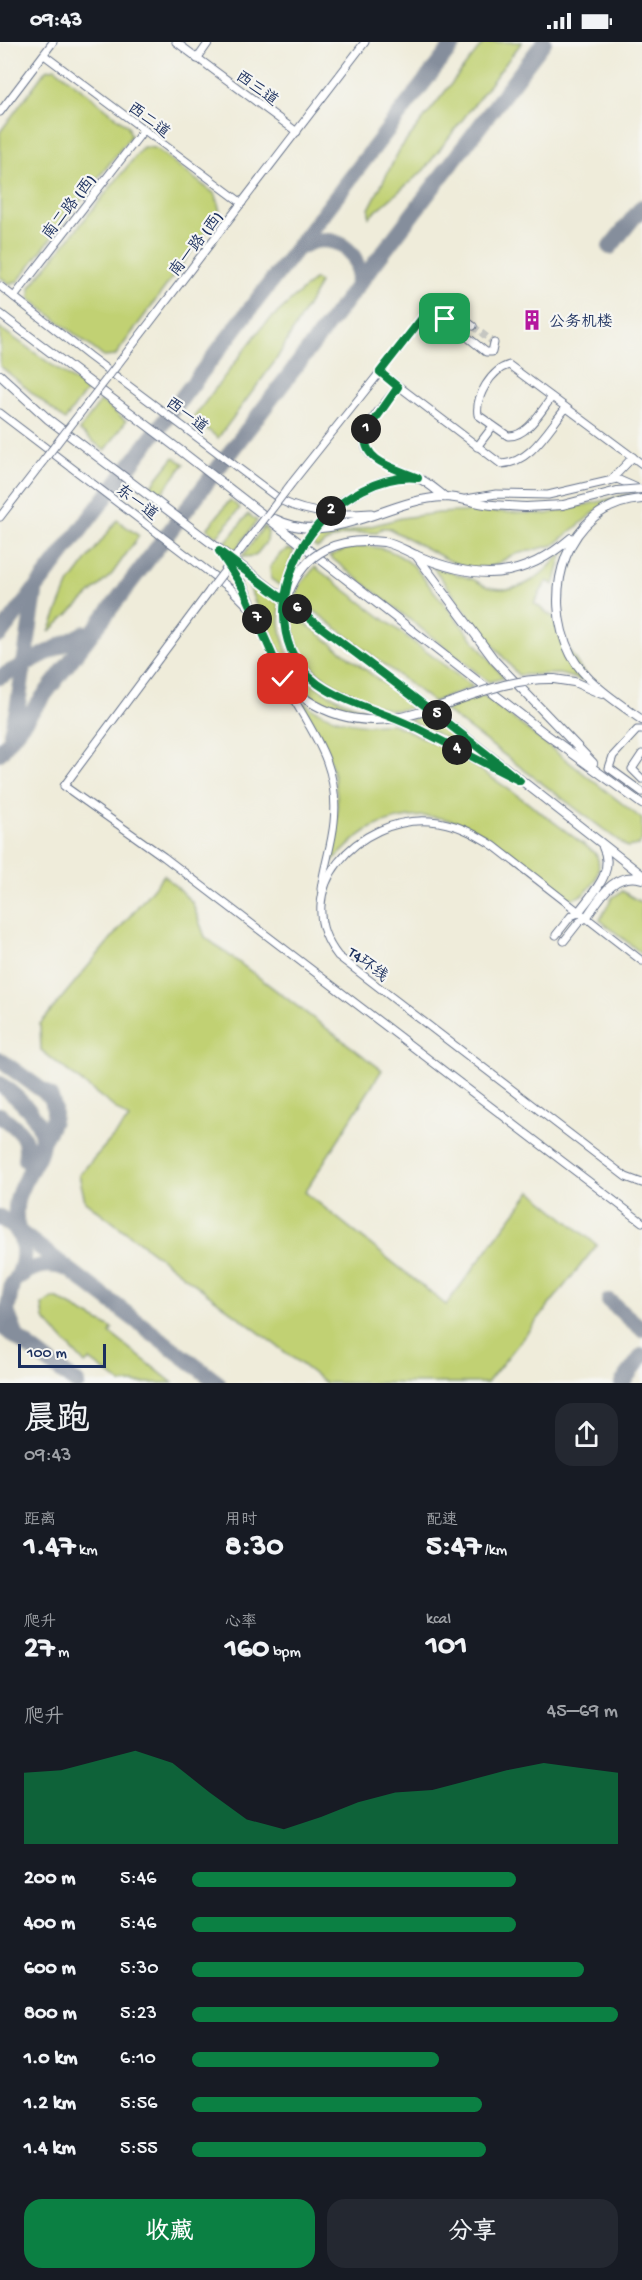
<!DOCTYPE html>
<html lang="zh">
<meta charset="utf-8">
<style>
body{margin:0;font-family:"Gochi Hand","LXGW WenKai TC",sans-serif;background:#242831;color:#f1f3f6;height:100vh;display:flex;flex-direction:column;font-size:22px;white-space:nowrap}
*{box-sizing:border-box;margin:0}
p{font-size:20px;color:#9ea1a6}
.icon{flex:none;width:33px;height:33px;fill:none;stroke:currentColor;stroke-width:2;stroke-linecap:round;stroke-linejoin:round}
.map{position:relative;height:1341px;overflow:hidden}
.drawer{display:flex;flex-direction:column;background:#171b24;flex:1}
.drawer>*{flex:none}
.scale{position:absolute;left:18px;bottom:15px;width:88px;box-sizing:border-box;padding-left:6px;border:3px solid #1b2f5e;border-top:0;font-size:16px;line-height:21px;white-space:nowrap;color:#1b2f5e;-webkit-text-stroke:4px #f6f6f2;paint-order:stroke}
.pin{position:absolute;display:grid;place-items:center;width:51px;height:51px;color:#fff;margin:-26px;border-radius:12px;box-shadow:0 3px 9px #0006}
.km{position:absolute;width:30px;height:30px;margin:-15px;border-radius:50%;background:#222;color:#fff;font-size:16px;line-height:30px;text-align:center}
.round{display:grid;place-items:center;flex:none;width:63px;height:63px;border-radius:18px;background:#242831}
.summary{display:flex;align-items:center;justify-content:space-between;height:102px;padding:0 24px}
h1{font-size:33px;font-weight:700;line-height:45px}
.figures{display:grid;grid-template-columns:repeat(3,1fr);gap:9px;height:102px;padding:6px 24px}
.figures div{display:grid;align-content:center}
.figures b{font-size:30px;font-weight:700}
.figures small{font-size:16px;font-weight:400}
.figures p{font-size:16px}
.chart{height:168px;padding:12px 24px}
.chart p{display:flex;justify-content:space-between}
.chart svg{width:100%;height:108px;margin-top:6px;fill:#0b8043;opacity:.7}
.action{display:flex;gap:12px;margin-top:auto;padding:12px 24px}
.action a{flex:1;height:69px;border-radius:18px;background:#0b8043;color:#fff;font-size:24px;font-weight:700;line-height:69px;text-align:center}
.action a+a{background:#242831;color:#f1f3f6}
ul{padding:0 24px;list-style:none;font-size:20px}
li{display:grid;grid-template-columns:96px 72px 1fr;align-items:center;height:45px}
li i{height:15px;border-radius:8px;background:#0b8043}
.status{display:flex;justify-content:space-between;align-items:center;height:42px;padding:0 30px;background:#171b24;direction:ltr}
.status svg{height:16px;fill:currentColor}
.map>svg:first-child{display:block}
.green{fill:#c1d173;stroke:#6e8068;stroke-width:1.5}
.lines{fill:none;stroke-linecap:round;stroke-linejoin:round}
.taxiway{stroke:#858e9c;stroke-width:16}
.minor-tunnel{stroke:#c5c6c1;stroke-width:7;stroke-dasharray:7 3.5;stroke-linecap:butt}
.minor-casing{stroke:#657189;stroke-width:9}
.major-casing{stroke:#657189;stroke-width:10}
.minor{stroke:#fff;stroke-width:7}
.major{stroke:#fff;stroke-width:8}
.minor-bridge-casing{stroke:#657189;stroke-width:9;stroke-linecap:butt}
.major-bridge-casing{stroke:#657189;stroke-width:10;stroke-linecap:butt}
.minor-bridge{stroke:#fff;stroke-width:7}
.major-bridge{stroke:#fff;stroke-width:8}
.route-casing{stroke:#fff;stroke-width:12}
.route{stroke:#0b8043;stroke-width:8}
.labels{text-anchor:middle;stroke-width:4.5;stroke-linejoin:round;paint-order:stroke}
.street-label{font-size:16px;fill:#1b2f5e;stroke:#f6f6f2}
.poi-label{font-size:16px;fill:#1b2f5e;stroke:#f6f6f2;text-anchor:start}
</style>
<div class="status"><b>09:43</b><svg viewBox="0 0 49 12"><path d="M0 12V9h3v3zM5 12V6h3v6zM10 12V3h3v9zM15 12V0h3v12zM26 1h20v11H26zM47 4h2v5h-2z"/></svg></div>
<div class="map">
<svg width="642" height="1341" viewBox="0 0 642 1341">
<rect width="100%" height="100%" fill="#f6f6f2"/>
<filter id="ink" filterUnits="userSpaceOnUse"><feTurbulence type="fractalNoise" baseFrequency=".0167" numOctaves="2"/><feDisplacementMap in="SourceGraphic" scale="12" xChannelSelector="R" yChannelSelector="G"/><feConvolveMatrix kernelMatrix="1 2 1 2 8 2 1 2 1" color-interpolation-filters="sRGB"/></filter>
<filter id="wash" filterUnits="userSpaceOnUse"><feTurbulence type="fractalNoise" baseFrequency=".008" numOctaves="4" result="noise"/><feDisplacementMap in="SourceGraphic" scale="24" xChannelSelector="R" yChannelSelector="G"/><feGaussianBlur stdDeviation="1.35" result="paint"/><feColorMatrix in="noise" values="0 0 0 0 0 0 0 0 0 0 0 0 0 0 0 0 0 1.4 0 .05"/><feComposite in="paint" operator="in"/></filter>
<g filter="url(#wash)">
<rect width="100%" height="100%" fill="#efecda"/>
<!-- green -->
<g class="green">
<path d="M484,0H522L424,128L369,175V167L400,107Z"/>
<path d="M55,26L128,84L131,94L18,239L10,242L0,235V90L46,28Z"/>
<path d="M143,105L155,106L216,153L220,170L115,314L104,315L30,257V245Z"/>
<path d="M315,237L319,240L317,247L276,318L218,396L193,376L262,285Z"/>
<path d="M0,286L87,348L65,378L0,324Z"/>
<path d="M101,359L126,379L105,409L79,388Z"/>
<path d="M174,415L184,422L161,452L151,444Z"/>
<path d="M631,452L605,462L554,503L512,513L492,525L470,526L452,520L388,486H382L377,491C356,489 335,493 317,506L310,501L313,495L348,490L401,476L438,471L478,469L546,472Z"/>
<path d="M230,458L240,466L217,495L207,487Z"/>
<path d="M248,472L257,479L235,509L225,501Z"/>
<path d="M117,478L139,494L112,532L49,590L68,543Z"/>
<path d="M264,484L268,490L267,499L255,514L242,515Z"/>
<path d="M354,504C378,503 394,508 413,523L504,636L489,640L329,514Z"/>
<path d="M288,507L294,508L282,545L271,537L270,525L281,511Z"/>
<path d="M563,509L554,543L547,539L534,561L554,576L560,594L589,640L559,632L518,633L473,579L432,524C446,529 459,533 472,537C478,539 483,544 489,545C521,554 545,532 563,509Z"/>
<path d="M315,525L473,645L433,660L296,555L300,543Z"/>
<path d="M249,541L279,562C279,633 316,650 376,672C310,672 286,637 264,580C259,568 251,555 249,541Z"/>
<path d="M292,571L414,665C388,672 384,666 361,656C321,639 292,617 292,571Z"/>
<path d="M483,653L642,777V798L638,803L627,805L443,667Z"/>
<path d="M304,661C323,674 344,681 368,683C377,683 387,680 395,683C469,713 532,764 595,811C607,829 587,859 568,856C508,809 453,748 371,786C353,795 341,814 330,820C346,763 336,711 302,663Z"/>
<path d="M425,673L470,707V708L409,678Z"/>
<path d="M164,833L192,860L205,895L382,1028L305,1150L446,1263L531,1149L597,1203L487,1341H326L85,1159L79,1133L129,1077L41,1008L40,982Z"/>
<path d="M622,849L642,861V912L600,878L612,856Z"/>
<path d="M52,1256L58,1257L113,1287L110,1291L173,1341H121L90,1318L85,1322L44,1277L42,1263Z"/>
</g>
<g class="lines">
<!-- taxiway -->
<g class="taxiway">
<path d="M300,205C330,186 368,209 356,246"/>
<path d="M610,205L642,165"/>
<path d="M0,593L455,0"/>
<path d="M0,635L85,591"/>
<path d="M11,691L17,668L35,551"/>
<path d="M0,711L544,0"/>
<path d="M0,1018L50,1054C61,1074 48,1090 37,1107"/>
<path d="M0,1042C93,1112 0,1122 18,1187"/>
<path d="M0,1073C17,1086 30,1093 25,1117"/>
<path d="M0,1175L218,1341"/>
<path d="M15,1186C27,1202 25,1221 16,1237C32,1224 48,1219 67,1227"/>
<path d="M12,1242L7,1270L17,1295"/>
<path d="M609,1259L642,1287"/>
<path d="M0,1283L77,1341"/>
<path d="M622,1341L642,1314"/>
</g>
</g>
</g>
<g filter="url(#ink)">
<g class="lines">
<!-- minor-tunnel -->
<path class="minor-tunnel" d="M473,284L494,301"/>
<!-- minor casing -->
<g class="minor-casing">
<g id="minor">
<path d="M176,0L297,90"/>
<path d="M44,13L242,161"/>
<path d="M197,17L209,0"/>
<path d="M0,70L53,0"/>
<path d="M0,244L89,314L282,459C311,473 340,473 371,471"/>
<path d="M14,255L143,89"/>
<path d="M473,284L465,278L445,277L486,310H492L494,301"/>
<path d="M118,322L365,0"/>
<path d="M380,330L501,422C531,421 548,387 566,366"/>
<path d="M398,345C383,364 345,399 378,419C388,425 402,428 413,434"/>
<path d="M552,355C541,369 527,395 508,394L478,373C475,355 491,328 509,323L642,422"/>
<path d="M0,371L231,547L251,567"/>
<path d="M477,405L493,384"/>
<path d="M612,437L633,415"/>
<path d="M291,442L431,266L445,277"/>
<path d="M466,457L496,452L548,453L617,437L642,448"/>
<path d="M0,475L44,418"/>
<path d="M210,548L64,744L164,815L642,1180"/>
<path d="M278,628C303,681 341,715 334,780C332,803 324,824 321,847"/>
<path d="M642,688H637L613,714L609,726L642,750"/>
<path d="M642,712L632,727L642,737"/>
<path d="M556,893L571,874L578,871"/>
<path d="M564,899L579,880L586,876"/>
<path d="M642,919L494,804C474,791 455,781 430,779C359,774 287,849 338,914L626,1135L642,1141"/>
</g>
</g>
<!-- major casing -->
<g class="major-casing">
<g id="major">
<path d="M0,272L181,409L543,690L642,762"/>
<path d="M0,333L48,377L466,695L642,833"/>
<path d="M642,457C565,462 540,553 571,613C586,641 617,660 642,678"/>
<path d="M345,458C364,447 394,430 417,436C427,439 437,449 445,455"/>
<path d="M275,477C333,506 386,457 444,455C458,455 471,460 485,462C498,464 512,464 526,465"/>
<path d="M384,500C397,503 406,509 418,514C478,539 521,539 571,496"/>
<path d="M416,513L495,619L593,721"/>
<path d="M227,518C262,566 261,616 307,658"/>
<path d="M295,618C322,656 371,665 411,684C443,699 474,716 506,732"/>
<path d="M554,637L574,640L602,652"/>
<path d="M578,871C592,851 616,831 603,805"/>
<path d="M586,876C600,856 613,829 642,837"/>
</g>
</g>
<!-- minor -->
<use href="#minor" class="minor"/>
<!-- major -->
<use href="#major" class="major"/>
<!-- minor-bridge casing -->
<g class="minor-bridge-casing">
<g id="minor-bridge">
<path d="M44,418L118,322"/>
<path d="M210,548L291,442"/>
</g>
</g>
<!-- major-bridge casing -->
<g class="major-bridge-casing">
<g id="major-bridge">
<path d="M526,465L563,463L617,449L642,447"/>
<path d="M288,552C306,507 339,495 384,500"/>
<path d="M295,618C267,560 296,495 345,458"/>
<path d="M307,658C394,714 466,634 554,637"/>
</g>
</g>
<!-- minor-bridge -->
<use href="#minor-bridge" class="minor-bridge"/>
<!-- major-bridge -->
<use href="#major-bridge" class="major-bridge"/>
</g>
</g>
<g class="lines" filter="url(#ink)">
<!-- route casing -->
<g class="route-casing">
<path id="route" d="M283,637L243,546L219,509C320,585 422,659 520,739C483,721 447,701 410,683C380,669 345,661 318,642C266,605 280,526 318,483C341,456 381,432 418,436C396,426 363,421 365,392L398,345L380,330L430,266L445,277"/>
</g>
<!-- route -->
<use href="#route" class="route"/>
</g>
<!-- icons -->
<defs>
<g id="building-bare" transform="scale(1.62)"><path d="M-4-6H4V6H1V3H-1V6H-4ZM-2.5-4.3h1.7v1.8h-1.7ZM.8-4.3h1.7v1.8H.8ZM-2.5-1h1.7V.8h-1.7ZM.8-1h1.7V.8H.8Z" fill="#b5179e" stroke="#f6f6f2" stroke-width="2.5" paint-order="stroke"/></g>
</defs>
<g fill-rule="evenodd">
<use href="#building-bare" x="532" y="278"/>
</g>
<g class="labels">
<!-- street labels -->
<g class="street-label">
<text transform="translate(258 45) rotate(36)" y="6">西三道</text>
<text transform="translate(150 77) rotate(37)" y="6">西二道</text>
<text transform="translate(68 164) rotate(-52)" y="6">南二路 (西)</text>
<text transform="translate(195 201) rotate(-52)" y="6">南一路 (西)</text>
<text transform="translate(188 372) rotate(37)" y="6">西一道</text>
<text transform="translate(138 459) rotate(37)" y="6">东一道</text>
<text transform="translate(369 921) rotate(38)" y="6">T4环线</text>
</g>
<!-- poi labels -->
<g class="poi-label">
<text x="549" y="284">公务机楼</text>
</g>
</g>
</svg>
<div class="scale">100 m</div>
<div class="pin" style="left:445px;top:277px;background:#1e9e55"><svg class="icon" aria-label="arrive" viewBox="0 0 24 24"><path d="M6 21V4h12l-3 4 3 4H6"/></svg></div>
<div class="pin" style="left:283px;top:637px;background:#d93025"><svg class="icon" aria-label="check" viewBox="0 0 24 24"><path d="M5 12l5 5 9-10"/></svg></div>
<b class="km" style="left:366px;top:387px">1</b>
<b class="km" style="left:331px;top:469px">2</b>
<b class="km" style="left:457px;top:708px">4</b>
<b class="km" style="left:437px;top:673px">5</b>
<b class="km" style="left:297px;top:567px">6</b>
<b class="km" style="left:257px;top:577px">7</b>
</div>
<section class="drawer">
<div class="summary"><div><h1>晨跑</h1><p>09:43</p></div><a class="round"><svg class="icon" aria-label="share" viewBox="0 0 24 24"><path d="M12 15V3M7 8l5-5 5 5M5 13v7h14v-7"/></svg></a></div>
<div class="figures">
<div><p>距离</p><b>1.47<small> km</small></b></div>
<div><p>用时</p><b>8:30</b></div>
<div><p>配速</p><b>5:47<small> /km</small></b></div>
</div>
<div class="figures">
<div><p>爬升</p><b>27<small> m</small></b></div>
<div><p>心率</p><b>160<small> bpm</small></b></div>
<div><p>kcal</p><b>101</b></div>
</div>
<div class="chart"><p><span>爬升</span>45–69 m</p>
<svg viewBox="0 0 160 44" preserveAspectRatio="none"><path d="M0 44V15L10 14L20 10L30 6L40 11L50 23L60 34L70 38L80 33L90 27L100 23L110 22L120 18L130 14L140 11L150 13L160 15V44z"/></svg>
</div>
<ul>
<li><b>200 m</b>5:46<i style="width:76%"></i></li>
<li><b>400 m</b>5:46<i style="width:76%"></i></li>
<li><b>600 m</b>5:30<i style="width:92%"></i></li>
<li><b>800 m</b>5:23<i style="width:100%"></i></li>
<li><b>1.0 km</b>6:10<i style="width:58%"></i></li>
<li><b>1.2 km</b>5:56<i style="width:68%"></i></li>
<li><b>1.4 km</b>5:55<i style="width:69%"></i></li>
</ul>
<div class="action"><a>收藏</a><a>分享</a></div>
</section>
